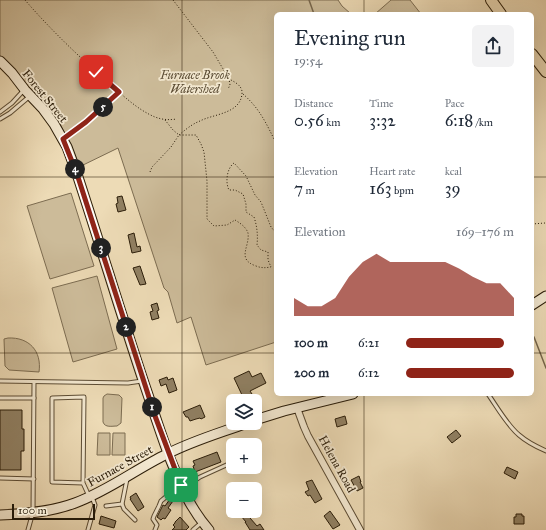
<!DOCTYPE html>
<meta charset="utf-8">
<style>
body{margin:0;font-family:"IM FELL Great Primer",serif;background:#f2f2f3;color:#1f2937;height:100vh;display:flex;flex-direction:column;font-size:15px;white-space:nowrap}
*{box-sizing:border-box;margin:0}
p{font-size:13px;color:#747a83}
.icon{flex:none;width:22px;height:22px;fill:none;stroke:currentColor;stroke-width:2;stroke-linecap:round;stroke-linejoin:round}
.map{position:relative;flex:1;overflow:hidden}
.details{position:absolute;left:274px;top:12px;width:260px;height:384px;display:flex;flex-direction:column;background:#fff;border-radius:6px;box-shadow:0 4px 16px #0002}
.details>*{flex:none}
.controls{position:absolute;left:226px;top:394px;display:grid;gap:8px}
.controls a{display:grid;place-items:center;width:36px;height:36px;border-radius:6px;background:#fff;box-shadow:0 4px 16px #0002;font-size:20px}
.scale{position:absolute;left:12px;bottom:10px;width:83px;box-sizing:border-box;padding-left:4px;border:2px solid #2b1d09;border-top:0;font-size:11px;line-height:14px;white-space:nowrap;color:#2b1d09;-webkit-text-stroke:3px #f3e8d0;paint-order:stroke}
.pin{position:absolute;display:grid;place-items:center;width:34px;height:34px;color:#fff;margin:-17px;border-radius:8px;box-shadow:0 2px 6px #0006}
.km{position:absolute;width:20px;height:20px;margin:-10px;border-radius:50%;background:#222;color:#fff;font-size:11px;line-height:20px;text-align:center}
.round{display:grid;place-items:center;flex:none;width:42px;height:42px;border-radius:6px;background:#f2f2f3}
.summary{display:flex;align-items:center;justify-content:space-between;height:68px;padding:0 20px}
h1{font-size:22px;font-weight:600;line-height:30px}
.figures{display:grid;grid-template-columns:repeat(3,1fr);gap:6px;height:68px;padding:4px 20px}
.figures div{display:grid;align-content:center}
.figures b{font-size:17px;font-weight:600}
.figures small{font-size:11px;font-weight:400}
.figures p{font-size:11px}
.chart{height:112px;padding:8px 20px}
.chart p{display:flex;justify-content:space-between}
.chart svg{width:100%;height:72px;margin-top:4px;fill:#8f2418;opacity:.7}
ul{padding:0 20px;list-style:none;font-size:13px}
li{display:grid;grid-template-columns:64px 48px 1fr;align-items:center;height:30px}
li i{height:10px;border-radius:5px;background:#8f2418}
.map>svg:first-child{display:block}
.green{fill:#cb9;stroke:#7c6c51}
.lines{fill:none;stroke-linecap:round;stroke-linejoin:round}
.stream{stroke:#78684d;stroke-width:1.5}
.building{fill:#908063;stroke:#2b1d09}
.lane-casing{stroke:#5c4c34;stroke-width:5}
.street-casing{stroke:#5c4c34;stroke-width:8}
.secondary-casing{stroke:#2b1d09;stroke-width:11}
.primary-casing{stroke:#2b1d09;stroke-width:12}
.path{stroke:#2b1d09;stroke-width:1;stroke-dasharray:1 2;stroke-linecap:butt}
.lane{stroke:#f3e8d0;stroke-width:3}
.street{stroke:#f3e8d0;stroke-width:6}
.secondary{stroke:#f3e8d0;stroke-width:9}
.primary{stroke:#eddbb6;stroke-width:10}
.route-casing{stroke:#fff;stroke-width:8}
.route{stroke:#8f2418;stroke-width:5}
.grid{fill:none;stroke:#2b1d09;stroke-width:1;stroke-opacity:0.55}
.labels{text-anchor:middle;stroke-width:3.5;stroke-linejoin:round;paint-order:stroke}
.park-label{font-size:12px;font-style:italic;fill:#5b4c34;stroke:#f3e8d0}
.street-label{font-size:12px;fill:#2b1d09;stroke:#f3e8d0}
</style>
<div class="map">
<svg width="546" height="530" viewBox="0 0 546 530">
<rect width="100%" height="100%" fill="#eddbb6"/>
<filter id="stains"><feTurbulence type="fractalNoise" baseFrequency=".005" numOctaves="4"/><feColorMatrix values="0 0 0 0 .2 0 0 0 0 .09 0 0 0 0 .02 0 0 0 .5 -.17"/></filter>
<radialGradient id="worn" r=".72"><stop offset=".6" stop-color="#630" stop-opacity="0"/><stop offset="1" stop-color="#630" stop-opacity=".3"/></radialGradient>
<!-- green -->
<g class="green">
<path d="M0,0H338L342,6L351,14H276V342L206,365L191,317L177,323L168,292L164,288L118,148L79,167L73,150L59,122L32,91L0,57Z"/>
<path d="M391,0H410L421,14H375Z"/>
<path d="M71,193L94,266L50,279L27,206Z"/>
<path d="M97,276L117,349L73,362L52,288Z"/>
<path d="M8,338C29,337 42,351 39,372L9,370L5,366L4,339Z"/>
<path d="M107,394L119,395L122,398L121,423L117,426C112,426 105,428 103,422V398L104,396Z"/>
<path d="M98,433H110V455H97Z"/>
<path d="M113,433H125V455H112Z"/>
</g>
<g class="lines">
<!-- stream -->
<g class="stream">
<path d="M309,0L314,14"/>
<path d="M532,336L534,337L546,368"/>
</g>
</g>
<!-- building -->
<g class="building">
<path d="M122,196L126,210L118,212L116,204L118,203L117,197Z"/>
<path d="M134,233L137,247L140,246L141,251L132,253L128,235Z"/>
<path d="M140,266L146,284L140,285L133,268Z"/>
<path d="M157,303L159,310L157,311L159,318L152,320L150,312L153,311L151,305Z"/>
<path d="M249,371L252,377L261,373L266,383L250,391L252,394L245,397L243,394L242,395L234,378Z"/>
<path d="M167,377L168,380L173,378L177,390L169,393L166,384L161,386L159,380Z"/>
<path d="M200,405L205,417L201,419L200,418L196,419L190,421L188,417H186L183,412Z"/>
<path d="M0,410H22V429H24V451H21V470H0Z"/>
<path d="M345,416L347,424L337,427L335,419Z"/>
<path d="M456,430L461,436L452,443L447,437Z"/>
<path d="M217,452L221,462L195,472L193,466L195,465L193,461Z"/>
<path d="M507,467L518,472L515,479L504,473Z"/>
<path d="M359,476L361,482H360L363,488L357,491L351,480Z"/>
<path d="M312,480L322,499L315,503L310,495L308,496L305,492L309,490L306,482Z"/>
<path d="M136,493L144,507L138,511L130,499H131L130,497Z"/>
<path d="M170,499L173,501L168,508L171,510L165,519L163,518L161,520L157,517L163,505L165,506Z"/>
<path d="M246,511L252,517L250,518L257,526L260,524L264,530H250L245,522H246L241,516Z"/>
<path d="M330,511L340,525L333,529L324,516Z"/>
<path d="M516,514H522V516H524V524H514V517H516Z"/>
<path d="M101,516L116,521L114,528L99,524Z"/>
<path d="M180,517L189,527L186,530H172L175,527L173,525L175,523V522Z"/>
</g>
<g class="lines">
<!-- lane casing -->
<g class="lane-casing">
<g id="lane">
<path d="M0,112L12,103L23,91"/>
<path d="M0,119L10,113L30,96"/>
<path d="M0,381L128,383L142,381"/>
<path d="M488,394C497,407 507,425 519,435C527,442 537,447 546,451"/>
<path d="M0,398H34"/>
<path d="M0,478L34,479"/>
<path d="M83,483L52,482V398L84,397L83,483L89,496"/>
<path d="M184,488L200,477L233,462"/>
<path d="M122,504L124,509L135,520"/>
<path d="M106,506L122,504L127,479"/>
<path d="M28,530L33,512L34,382"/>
<path d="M88,530L95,505L92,497"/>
<path d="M155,530L157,525L153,519L154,516L159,506L161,501L179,486"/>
<path d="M193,530L201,523"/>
</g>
</g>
<!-- street casing -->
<g class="street-casing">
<path id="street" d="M297,408L304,427L308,436L360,530"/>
</g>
<!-- secondary casing -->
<g class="secondary-casing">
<g id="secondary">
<path d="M0,61L12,73L25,90L43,109L54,124L67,147L77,174C100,244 121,314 144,383C153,409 161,435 171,461C182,488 190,508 209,530"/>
<path d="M532,305L546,296"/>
<path d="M255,420L284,411L353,394"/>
<path d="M0,515C25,514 51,512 75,503C108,491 136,469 167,454C192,441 220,433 247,423"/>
</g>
</g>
<!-- primary casing -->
<g class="primary-casing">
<g id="primary">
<path d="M491,0L501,14"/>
<path d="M532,54L546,72"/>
</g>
</g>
<!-- path -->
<g class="path">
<path d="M25,0C50,29 79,57 108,82C122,95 138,110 155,117C163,120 169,120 177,119"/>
<path d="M173,0L213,52L229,79L230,85L228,89"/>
<path d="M243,94C260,109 266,123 276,143"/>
<path d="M165,120L173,130L179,135C185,130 192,124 200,121C213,114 240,114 242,94C243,86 235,82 229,79"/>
<path d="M68,135L86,122L119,92"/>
<path d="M150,172L152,167L171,147L179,135H196L201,144L204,152L207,181V219L214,226L227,225L235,220C240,223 246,227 248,233C250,247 236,259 256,266C261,268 265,268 271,267L268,260V252L261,250L257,245C258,235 257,226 254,217L246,212V204L243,194L235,190H229C225,182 227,168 234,163L246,176L255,195L261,202L271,227L276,233"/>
<path d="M532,224L545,223"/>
</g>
<!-- lane -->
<use href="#lane" class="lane"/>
<!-- street -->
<use href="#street" class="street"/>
<!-- secondary -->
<use href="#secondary" class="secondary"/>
<!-- primary -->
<use href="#primary" class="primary"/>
</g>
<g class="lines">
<!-- route casing -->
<g class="route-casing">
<path id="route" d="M96,72L119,92L86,122L63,139L77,174L155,416L181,485"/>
</g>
<!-- route -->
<use href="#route" class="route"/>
</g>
<!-- grid -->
<path class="grid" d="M182,0V530M364,0V14M0,177H276M532,177H546M0,353H276M532,353H546M364,394V530"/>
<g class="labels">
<!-- park labels -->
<g class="park-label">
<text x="195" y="79">Furnace Brook<tspan x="195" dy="14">Watershed</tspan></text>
</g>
<!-- street labels -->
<g class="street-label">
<text transform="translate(45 96) rotate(51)" y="4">Forest Street</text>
<text transform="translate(337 464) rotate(61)" y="4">Helena Road</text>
<text transform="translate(120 466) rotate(-29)" y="4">Furnace Street</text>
</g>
</g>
<rect width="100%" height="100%" filter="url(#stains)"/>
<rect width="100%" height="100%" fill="url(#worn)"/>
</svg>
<div class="controls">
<a><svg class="icon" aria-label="layers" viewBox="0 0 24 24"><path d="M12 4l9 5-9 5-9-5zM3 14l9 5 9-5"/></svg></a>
<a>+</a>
<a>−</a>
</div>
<div class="scale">100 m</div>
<div class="pin" style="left:181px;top:485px;background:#1e9e55"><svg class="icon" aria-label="arrive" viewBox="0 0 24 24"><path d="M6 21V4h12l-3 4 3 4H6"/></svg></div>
<div class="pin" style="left:96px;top:72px;background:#d93025"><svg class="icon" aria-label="check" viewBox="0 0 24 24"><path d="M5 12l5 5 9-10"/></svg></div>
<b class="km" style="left:152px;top:407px">1</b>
<b class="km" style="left:126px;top:327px">2</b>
<b class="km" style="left:101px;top:248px">3</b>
<b class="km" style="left:75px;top:169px">4</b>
<b class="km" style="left:103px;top:107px">5</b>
<section class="details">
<div class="summary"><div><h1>Evening run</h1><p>19:54</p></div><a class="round"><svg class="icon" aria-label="share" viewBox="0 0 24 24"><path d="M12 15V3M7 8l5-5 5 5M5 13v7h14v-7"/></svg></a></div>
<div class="figures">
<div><p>Distance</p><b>0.56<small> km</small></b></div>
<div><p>Time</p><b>3:32</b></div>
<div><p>Pace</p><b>6:18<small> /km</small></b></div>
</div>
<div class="figures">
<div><p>Elevation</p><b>7<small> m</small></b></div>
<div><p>Heart rate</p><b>163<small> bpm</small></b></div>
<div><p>kcal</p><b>39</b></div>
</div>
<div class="chart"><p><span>Elevation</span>169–176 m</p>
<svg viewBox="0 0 160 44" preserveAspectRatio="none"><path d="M0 44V33L10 38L20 38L30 33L40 20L50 11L60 6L70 11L80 11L90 11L100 11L110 11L120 15L130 20L140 24L150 24L160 33V44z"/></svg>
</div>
<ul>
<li><b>100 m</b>6:21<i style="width:91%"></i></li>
<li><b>200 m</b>6:12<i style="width:100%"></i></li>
</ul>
</section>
</div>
